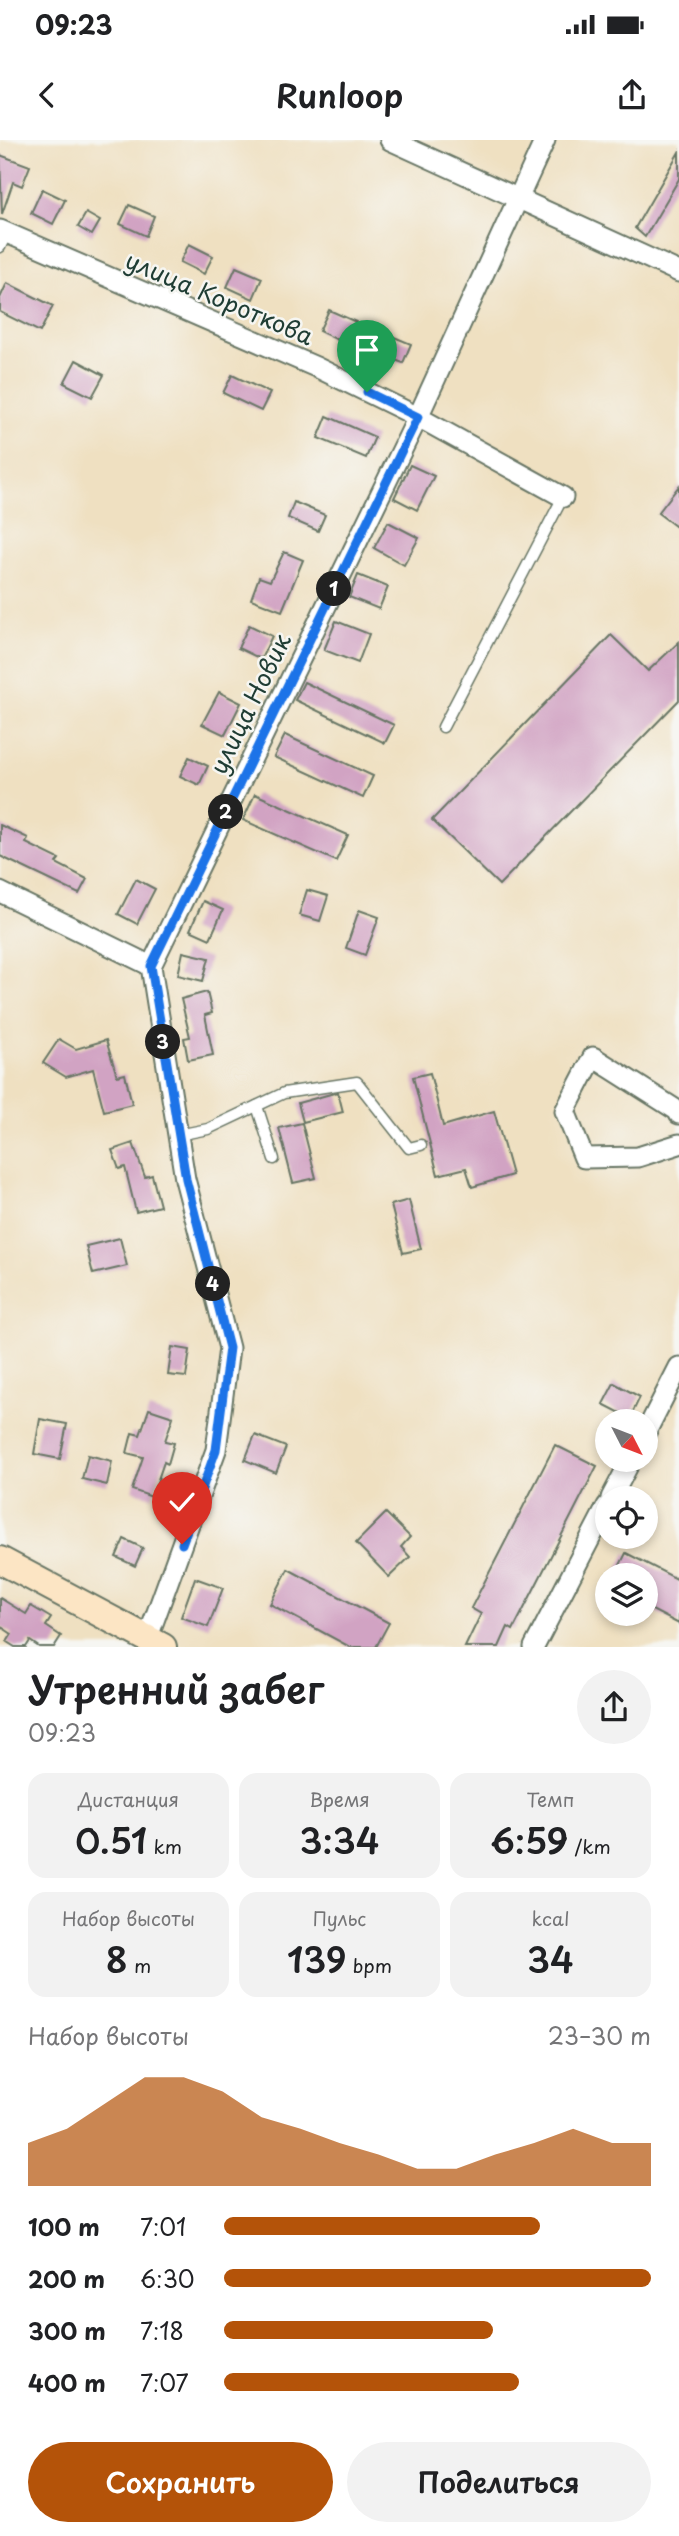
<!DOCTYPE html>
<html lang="ru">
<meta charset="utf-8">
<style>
body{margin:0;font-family:"Playpen Sans",sans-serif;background:#f2f2f2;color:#202124;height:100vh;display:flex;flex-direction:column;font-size:26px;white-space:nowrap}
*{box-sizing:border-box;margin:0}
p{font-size:23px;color:#757577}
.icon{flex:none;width:38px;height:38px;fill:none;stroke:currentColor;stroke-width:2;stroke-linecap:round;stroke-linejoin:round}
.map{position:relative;height:1507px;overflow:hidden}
.drawer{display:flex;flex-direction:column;background:#fff;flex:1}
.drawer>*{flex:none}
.needle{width:46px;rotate:132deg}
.tools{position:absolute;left:595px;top:1269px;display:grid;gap:14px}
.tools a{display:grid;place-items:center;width:63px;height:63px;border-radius:50%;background:#fff;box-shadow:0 4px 10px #0003;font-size:35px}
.pin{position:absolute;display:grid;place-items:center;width:60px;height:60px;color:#fff;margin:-72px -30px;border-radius:50% 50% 50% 0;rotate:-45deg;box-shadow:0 0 7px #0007}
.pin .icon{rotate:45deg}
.km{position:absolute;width:35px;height:35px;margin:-18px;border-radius:50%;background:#222;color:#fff;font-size:19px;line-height:35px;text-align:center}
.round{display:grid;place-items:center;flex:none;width:74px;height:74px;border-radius:37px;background:#f2f2f2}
.head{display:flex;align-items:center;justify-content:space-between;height:119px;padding:0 28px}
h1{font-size:38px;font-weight:600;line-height:52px}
.metrics{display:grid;grid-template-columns:repeat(3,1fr);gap:10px;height:119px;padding:7px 28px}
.metrics div{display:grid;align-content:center;border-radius:18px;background:#f2f2f2;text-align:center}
.metrics b{font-size:35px;font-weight:600}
.metrics small{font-size:19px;font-weight:400}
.metrics p{font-size:19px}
.chart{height:196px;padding:14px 28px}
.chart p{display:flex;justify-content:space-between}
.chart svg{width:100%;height:126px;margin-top:7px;fill:#b45309;opacity:.7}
.cta{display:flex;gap:14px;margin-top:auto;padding:14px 28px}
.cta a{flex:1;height:80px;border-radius:42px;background:#b45309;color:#fff;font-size:28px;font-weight:600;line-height:80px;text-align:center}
.cta a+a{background:#f2f2f2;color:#202124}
ul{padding:0 28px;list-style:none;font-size:23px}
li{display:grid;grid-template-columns:112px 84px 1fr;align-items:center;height:52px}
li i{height:18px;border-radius:9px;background:#b45309}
.status{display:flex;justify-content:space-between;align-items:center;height:49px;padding:0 35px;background:#fff;direction:ltr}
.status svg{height:19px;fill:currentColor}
header{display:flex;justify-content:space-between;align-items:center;height:91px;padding:0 28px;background:#fff;font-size:32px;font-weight:600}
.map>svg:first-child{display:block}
.building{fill:#d1a3c3}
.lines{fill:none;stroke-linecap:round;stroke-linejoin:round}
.lane-casing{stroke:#687665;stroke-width:13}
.street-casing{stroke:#687665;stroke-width:23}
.secondary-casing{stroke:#687665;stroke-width:30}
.lane{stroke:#fff;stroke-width:10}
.street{stroke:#fff;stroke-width:19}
.secondary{stroke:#fce5c4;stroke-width:26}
.route-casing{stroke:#fff;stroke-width:14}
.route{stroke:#1a73e8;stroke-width:9}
.labels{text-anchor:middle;stroke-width:5;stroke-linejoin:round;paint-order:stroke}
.street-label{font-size:24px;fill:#1f3d34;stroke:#f6f6f2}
</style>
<div class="status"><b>09:23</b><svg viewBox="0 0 49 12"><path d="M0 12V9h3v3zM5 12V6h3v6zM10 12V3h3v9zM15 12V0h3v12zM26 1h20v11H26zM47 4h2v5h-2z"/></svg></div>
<header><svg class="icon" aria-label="back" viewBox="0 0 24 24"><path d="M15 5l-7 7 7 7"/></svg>Runloop<svg class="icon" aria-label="share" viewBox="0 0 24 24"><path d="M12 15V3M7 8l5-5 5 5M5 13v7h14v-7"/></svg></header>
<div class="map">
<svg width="679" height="1507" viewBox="0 0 679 1507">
<rect width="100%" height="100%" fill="#f6f6f2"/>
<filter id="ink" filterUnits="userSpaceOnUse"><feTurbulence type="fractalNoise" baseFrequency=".0143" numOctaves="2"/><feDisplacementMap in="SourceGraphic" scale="14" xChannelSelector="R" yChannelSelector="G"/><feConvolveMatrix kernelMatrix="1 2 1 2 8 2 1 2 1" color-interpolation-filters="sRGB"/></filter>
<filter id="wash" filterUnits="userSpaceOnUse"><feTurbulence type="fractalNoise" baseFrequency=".00686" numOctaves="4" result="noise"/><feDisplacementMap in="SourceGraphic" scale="28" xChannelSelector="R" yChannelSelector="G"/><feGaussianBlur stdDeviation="1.57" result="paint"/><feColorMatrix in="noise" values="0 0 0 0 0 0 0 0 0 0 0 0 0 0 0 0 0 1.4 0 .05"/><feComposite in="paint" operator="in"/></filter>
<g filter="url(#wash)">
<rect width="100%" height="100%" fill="#efe0c1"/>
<g id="blocks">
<!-- building -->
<g class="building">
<path d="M679,12V39L645,97L635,88Z"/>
<path d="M0,15L30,26L22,46L13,42L2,74Z"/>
<path d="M42,49L65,60L53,84L31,73Z"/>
<path d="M129,65L154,76L146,96L120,84Z"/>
<path d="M86,73L100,81L92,95L78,87Z"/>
<path d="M189,104L213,116L204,134L180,122Z"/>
<path d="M236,127L262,138L253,159L227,147Z"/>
<path d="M7,143L53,166L40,192L0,172V158Z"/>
<path d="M329,170L356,182L346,204L319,191Z"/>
<path d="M387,194L411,204L403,223L379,214Z"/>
<path d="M76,220L104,235L92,257L64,243Z"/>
<path d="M232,235L270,253L261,271L223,253Z"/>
<path d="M327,276L375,297L366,318L318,298Z"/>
<path d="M410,325L434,336L417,370L394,358Z"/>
<path d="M679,346V389L658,373Z"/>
<path d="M294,362L325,375L318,391L288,378Z"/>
<path d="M388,382L419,398L404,425L374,408Z"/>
<path d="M284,412L303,420L282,471L251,459L259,437L270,441Z"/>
<path d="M358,435L388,447L379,469L349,457Z"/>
<path d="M336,481L369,494L358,523L324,510Z"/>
<path d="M249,485L272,496L261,519L238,508Z"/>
<path d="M611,495L648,531L679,502V560L499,745L432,680Z"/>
<path d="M304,542L394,585L385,603L295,560Z"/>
<path d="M219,552L241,563L225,595L202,584Z"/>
<path d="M285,595L373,636L363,658L274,617Z"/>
<path d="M189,617L208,626L199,645L180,636Z"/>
<path d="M255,654L348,695L336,721L243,680Z"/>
<path d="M0,685L28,698L26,703L59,719L56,723L87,739L79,754L0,716Z"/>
<path d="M136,739L155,749L137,784L118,774Z"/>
<path d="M307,750L328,756L320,781L299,775Z"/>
<path d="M203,761L223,770L210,799L190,790Z"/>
<path d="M359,770L379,777L365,815L346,808Z"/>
<path d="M183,812L209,818L203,841L178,835Z"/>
<path d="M207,852L212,873L205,875L213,915L188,920L184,898L190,897L181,859Z"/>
<path d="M59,899L76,909L106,900L117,936L125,934L132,964L104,971L93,929L66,937L43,923Z"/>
<path d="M430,933L443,986L494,971L512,1035L472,1047L466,1028L438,1035L413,937Z"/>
<path d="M338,952L343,972L303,982L298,963Z"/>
<path d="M302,983L316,1038L293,1043L279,988Z"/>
<path d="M133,1003L145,1037L152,1035L160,1066L136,1072L125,1027L119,1029L112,1010Z"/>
<path d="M409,1060L421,1109L403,1113L391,1065Z"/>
<path d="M120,1098L127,1126L93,1134L86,1106Z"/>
<path d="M172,1207L190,1210L186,1237L168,1235Z"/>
<path d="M614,1243L640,1257L630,1278L603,1264Z"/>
<path d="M149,1269L173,1277L165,1301L174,1303L168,1324L164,1322L152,1357L132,1350L143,1317L127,1313L132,1293L140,1295Z"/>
<path d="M40,1279L67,1284L60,1319L34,1314Z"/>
<path d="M255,1295L286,1307L276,1333L245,1320Z"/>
<path d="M555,1305L597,1326L513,1490L508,1487L499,1507H465L481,1474L471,1468Z"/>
<path d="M88,1315L112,1321L107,1345L82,1339Z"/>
<path d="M386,1373L410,1397L401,1407L410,1417L389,1437L356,1403Z"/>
<path d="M124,1399L143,1408L135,1426L116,1417Z"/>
<path d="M626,1413L679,1440V1484L646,1467V1435H615Z"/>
<path d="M288,1429L389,1483L376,1507H350L270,1464Z"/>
<path d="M195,1438L223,1448L208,1487L181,1477Z"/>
<path d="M0,1458L26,1474L31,1466L51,1478L46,1486L61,1496L54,1507H39L30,1501L26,1507H15L7,1502L12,1494L0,1486Z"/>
</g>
</g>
</g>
<g filter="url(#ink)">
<use href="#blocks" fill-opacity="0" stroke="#687665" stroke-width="2"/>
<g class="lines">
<!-- lane casing -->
<g class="lane-casing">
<g id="lane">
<path d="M0,107L7,93"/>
<path d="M443,587L563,357"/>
<path d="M257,966L274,1019"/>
<path d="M178,995L208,989L284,953L357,942L409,1008L421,1005"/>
</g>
</g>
<!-- street casing -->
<g class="street-casing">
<g id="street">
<path d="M390,0L679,132"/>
<path d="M0,90L316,227L418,277L563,357"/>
<path d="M0,752L151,826"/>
<path d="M679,974L678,971L593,917L565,971L584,1018L638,1017L679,1004"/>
<path d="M646,1292L679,1227"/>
<path d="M611,1358L631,1320"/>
<path d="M151,1507L148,1497L216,1310L229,1208L185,1039L151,826L418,277L545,0"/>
<path d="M534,1507L607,1366"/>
</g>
</g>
<!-- secondary casing -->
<g class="secondary-casing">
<path id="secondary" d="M0,1420L163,1507"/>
</g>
<!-- lane -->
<use href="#lane" class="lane"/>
<!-- street -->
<use href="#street" class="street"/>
<!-- secondary -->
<use href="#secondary" class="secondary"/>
</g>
</g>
<g class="lines" filter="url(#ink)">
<!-- route casing -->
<g class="route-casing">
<path id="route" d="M182,1404L216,1310L229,1208L186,1039L151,826L418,277L367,252"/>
</g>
<!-- route -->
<use href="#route" class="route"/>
</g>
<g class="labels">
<!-- street labels -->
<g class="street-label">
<text transform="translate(219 159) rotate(23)" y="8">улица Короткова</text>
<text transform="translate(251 564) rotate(-64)" y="8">улица Новик</text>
</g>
</g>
</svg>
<div class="tools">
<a><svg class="needle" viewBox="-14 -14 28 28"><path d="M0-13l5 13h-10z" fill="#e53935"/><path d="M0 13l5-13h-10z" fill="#757577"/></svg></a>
<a><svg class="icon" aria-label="locate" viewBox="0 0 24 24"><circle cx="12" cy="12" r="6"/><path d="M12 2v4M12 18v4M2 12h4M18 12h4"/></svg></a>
<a><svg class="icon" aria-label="layers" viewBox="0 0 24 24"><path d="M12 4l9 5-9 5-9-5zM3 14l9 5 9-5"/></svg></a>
</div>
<div class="pin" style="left:367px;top:252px;background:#1e9e55"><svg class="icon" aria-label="arrive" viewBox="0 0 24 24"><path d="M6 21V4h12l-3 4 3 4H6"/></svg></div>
<div class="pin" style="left:182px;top:1404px;background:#d93025"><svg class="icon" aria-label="check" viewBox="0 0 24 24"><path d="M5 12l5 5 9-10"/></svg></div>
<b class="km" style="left:334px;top:449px">1</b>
<b class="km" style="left:226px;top:672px">2</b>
<b class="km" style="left:163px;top:902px">3</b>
<b class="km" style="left:213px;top:1144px">4</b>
</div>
<section class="drawer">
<div class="head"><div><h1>Утренний забег</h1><p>09:23</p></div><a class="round"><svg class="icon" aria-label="share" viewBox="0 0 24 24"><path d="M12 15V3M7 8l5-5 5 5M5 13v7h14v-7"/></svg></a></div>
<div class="metrics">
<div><p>Дистанция</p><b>0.51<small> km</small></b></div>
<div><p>Время</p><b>3:34</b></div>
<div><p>Темп</p><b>6:59<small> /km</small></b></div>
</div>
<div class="metrics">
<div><p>Набор высоты</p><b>8<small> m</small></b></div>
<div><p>Пульс</p><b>139<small> bpm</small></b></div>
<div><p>kcal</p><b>34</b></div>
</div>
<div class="chart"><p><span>Набор высоты</span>23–30 m</p>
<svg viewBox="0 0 160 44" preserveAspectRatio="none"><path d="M0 44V29L10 24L20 15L30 6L40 6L50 11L60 20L70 24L80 29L90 33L100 38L110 38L120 33L130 29L140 24L150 29L160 29V44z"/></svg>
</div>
<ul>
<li><b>100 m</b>7:01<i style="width:74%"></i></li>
<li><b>200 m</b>6:30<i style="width:100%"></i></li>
<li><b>300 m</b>7:18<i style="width:63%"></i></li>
<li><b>400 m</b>7:07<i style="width:69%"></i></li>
</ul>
<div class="cta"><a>Сохранить</a><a>Поделиться</a></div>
</section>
